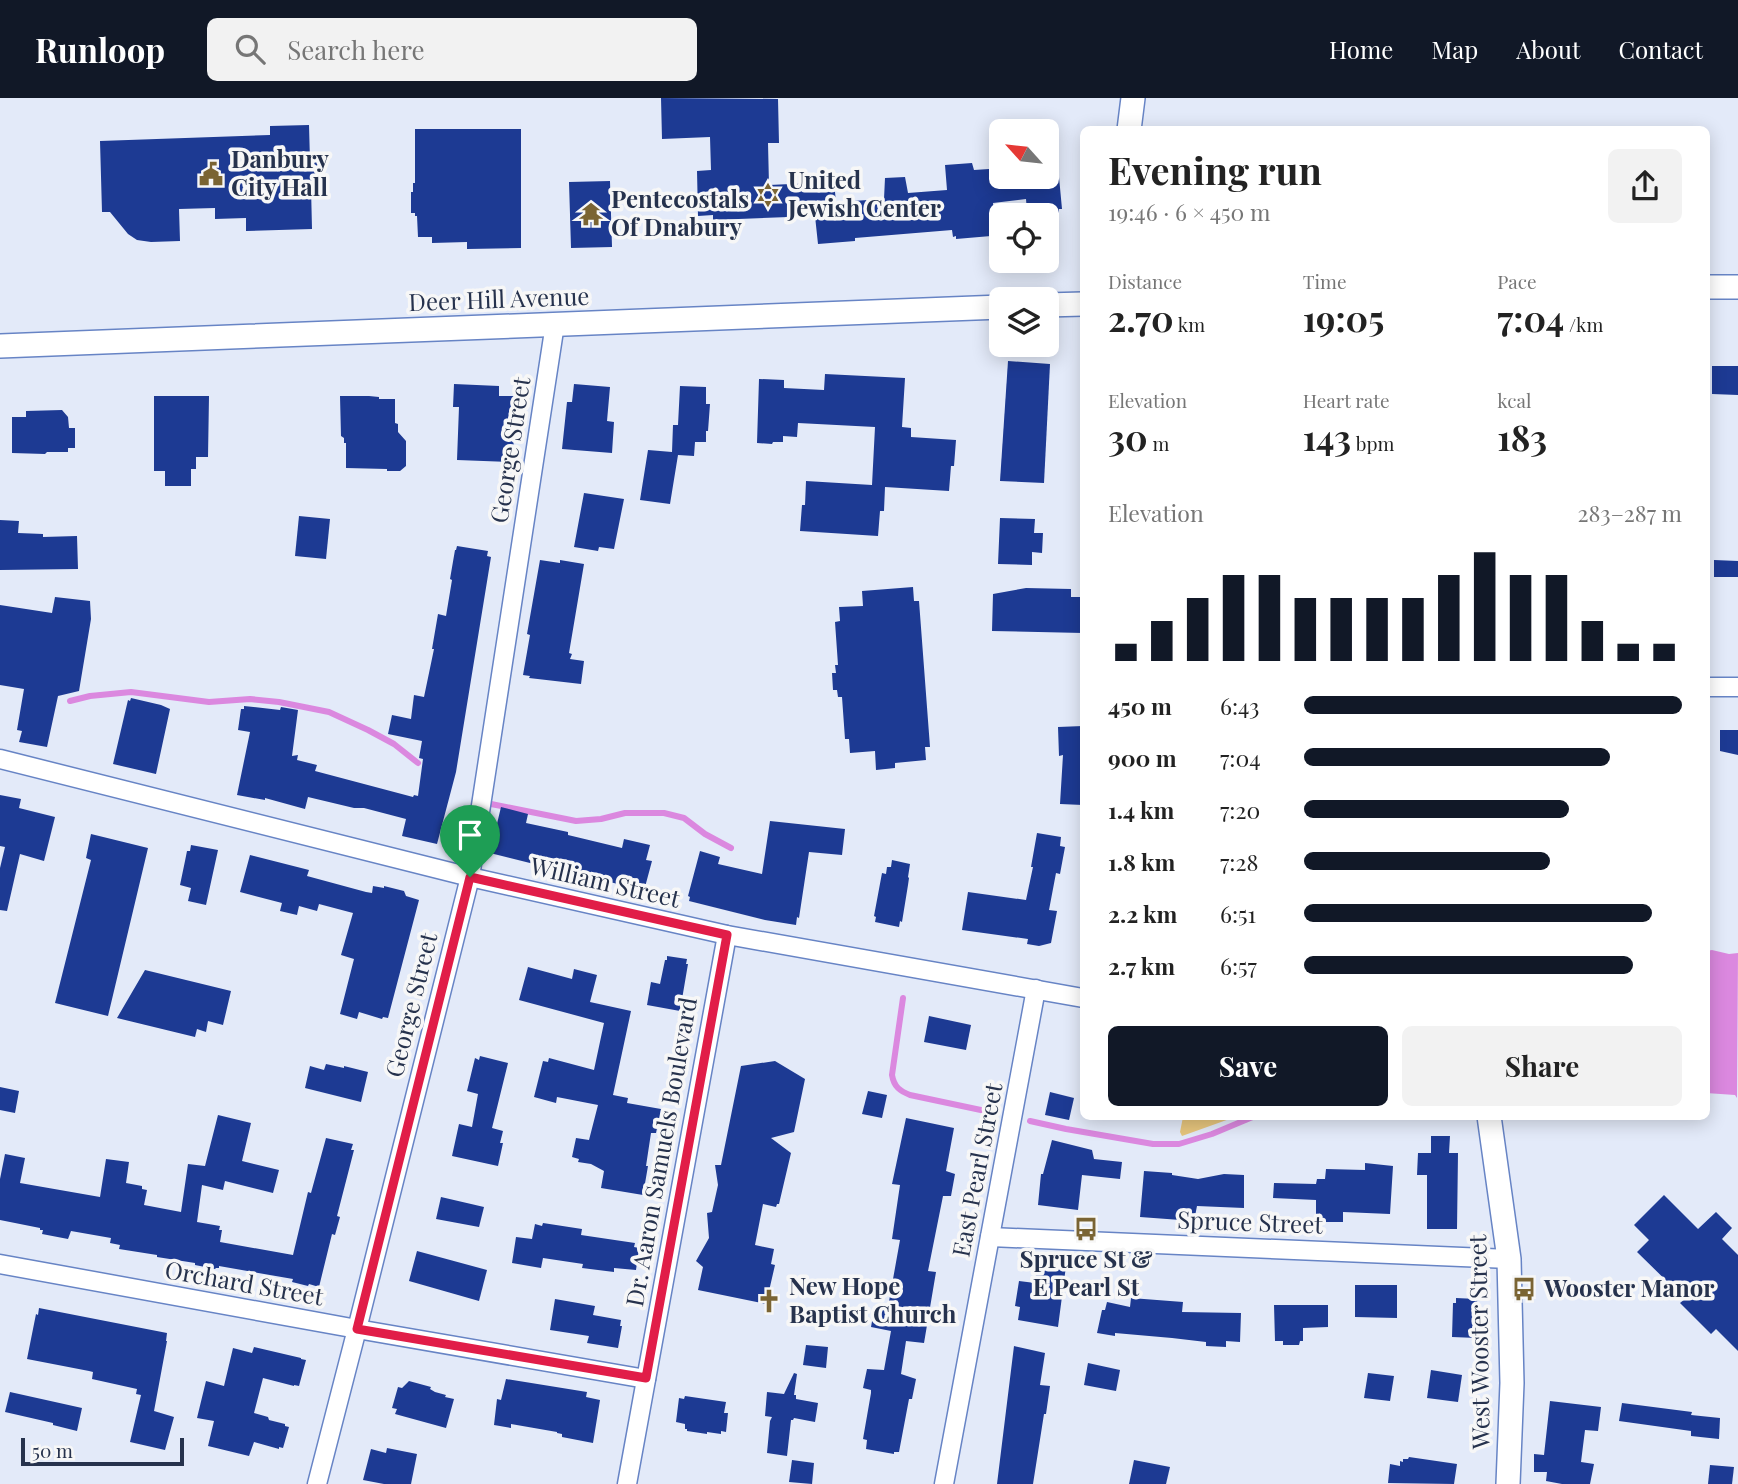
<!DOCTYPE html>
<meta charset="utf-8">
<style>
body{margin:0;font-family:"Playfair Display",serif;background:#f2f2f2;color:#222;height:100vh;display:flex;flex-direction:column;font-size:26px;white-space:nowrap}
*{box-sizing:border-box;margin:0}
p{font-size:23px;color:#767676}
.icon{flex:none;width:38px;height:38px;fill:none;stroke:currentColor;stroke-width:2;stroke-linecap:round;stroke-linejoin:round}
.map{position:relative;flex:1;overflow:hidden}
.sheet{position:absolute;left:1080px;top:28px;width:630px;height:994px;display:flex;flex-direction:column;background:#fff;border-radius:10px;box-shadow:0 4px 18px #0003}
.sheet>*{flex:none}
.needle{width:46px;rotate:297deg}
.buttons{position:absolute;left:989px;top:21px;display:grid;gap:14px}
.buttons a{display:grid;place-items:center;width:70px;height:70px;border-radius:10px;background:#fff;box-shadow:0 4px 18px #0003;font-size:35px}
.scale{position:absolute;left:21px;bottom:18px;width:163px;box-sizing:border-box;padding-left:7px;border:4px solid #26324d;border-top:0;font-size:19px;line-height:24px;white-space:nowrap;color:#26324d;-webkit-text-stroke:5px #f7f7f7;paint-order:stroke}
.pin{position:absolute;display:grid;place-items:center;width:60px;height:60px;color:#fff;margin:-72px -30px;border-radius:50% 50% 50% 0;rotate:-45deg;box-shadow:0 0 7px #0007}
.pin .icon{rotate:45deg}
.round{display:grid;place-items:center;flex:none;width:74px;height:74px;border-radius:10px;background:#f2f2f2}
.head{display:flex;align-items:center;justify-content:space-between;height:119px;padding:0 28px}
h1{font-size:38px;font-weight:700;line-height:52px}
.metrics{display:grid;grid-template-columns:repeat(3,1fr);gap:10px;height:119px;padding:7px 28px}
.metrics div{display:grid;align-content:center}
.metrics b{font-size:35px;font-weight:700}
.metrics small{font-size:19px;font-weight:400}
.metrics p{font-size:19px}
.chart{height:196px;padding:14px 28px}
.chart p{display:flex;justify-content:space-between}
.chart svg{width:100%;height:126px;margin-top:7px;stroke:#111827;stroke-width:6}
.button{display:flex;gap:14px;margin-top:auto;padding:14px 28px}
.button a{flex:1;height:80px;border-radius:10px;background:#111827;color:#fff;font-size:28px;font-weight:700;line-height:80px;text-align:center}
.button a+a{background:#f2f2f2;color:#222}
ul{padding:0 28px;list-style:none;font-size:23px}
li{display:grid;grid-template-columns:112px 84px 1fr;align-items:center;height:52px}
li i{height:18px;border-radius:9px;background:#111827}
header{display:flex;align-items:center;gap:42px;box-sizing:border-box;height:98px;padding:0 35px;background:#111827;color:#fff}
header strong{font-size:33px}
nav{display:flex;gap:38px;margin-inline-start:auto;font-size:24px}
.search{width:490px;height:63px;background:#f2f2f2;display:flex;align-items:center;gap:18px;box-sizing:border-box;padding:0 24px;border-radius:10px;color:#767676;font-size:26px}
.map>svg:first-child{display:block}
.green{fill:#e6c57d}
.water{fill:#db88df}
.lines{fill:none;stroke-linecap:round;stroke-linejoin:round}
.stream{stroke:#db88df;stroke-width:6}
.building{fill:#1d3a93}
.minor-casing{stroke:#6784c5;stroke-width:21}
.tertiary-casing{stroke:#6784c5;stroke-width:26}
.minor{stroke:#fff;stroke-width:18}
.tertiary{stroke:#fff;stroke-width:23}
.route-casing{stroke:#fff;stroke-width:14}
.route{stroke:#e11d48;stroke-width:9}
.labels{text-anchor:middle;stroke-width:7;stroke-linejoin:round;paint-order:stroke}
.poi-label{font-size:24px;font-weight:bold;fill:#26324d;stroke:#f7f7f7;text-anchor:start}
.street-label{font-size:24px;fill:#26324d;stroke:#f7f7f7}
</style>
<header>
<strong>Runloop</strong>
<div class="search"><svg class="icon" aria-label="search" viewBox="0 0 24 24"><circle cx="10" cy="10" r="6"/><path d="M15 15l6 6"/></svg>Search here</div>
<nav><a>Home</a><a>Map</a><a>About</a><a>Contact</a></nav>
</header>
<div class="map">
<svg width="1738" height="1386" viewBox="0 0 1738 1386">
<rect width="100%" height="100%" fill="#e3eaf9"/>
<!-- green -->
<path class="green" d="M1183,1019V1018L1235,1019L1182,1038L1180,1034Z"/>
<!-- water -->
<path class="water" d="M1712,852L1729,856L1738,855L1737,1000L1735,997L1706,995V853Z"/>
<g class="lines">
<!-- stream -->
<g class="stream">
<path d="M70,603L90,598L131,594L209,604L250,601L279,604L329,614L368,632L394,646L418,665"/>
<path d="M491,706L576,723L601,721L625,715H664L684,720L705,736L731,750"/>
<path d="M903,900L892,977C894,989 900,993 910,997L995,1015"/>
<path d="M1030,1023L1066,1031L1153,1046H1179L1212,1036L1255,1018"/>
</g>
</g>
<!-- building -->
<g class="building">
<path d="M661,0L778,1L779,45H768L769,87L834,84L836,104L884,101L885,80L905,79L908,95L947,92L945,67L972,65L974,72L989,71L990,79H1059L1062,111H1059V117H1031L1030,114H1027L1026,101L993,105L995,129H993L994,135H991V138L956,141V138L953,139L952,132L855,140V143L818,146L815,118L713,122V117L698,118L697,73L711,72L710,39L662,41Z"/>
<path d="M309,27L310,63H320L321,89H311L312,131L246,133V120L215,121V110L179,111L180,143L151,144L137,142L128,136L110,114H102L100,43L270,37V28Z"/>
<path d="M415,31H521V150L467,151V144L432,145V139H418L417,118H415V115H411V94H413V85H415Z"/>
<path d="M610,83L612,149L571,150L569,84Z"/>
<path d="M1008,263L1050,266L1044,385L1000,383Z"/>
<path d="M1712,268H1738V297L1712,296Z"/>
<path d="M825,276L905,280L902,329L911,330V339L956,342L954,368H951L949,393L885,389L884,413H880L878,438L800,433L802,407H805L806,383L872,387L875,329L798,325L797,339L783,338V344H773L772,346L757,345L759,281L784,282V290L824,292Z"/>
<path d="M454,286L499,288V298H515L513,364L457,362L459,309H453Z"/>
<path d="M574,286L610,289L607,323L614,324L612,355L562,351L567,304H572Z"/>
<path d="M680,288L706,289V306H710L708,333H706V344H695L694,358L678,357L670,406L640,402L648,352L672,354L673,327H678Z"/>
<path d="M154,298H209L208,359H196V371H191V388H165V373H154Z"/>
<path d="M340,298H369L379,299V301H395V325L398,326V334L406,343V368L400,373H387V371L346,370V345H344V340L341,338Z"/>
<path d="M62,312L68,319L69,330H75V350H68V354H47L45,356L12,355V319H26V313Z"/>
<path d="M584,395L624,401L614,451L599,449L598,453L574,449Z"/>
<path d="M299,418L330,421L326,461L295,458Z"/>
<path d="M1000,420L1035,421L1034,435H1043L1042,455L1032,454V467L998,466Z"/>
<path d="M0,422L19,423L18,435L43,436V439L77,438L78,471L0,472Z"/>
<path d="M457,448L488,453L487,458L491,459L456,674L437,746L402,738L406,721L364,710H354L308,699L305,711L265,700V702L237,697L250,634L238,632L241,611H244V608L280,612L281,609L298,612L292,658L298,657L297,662L317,667L315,673L413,699L414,697L418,698L423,661L419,660L422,643L388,636L392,617L411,621L414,597L424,599L434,551H432L438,516L446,518L452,482L450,481L455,452H456Z"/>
<path d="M540,462L560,465V462L584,466L569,555L572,556L570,561L584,563L581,586L529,580L530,578L523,577L530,537L527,536Z"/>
<path d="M1714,462L1738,463V479H1714Z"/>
<path d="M913,489L914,503H919L930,649H925L926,662L895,665V670L876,672L875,653L850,655L849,641H845L842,599H838L837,592H833L832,575H836L835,567H838L835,524L840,523L839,509L863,508L862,493Z"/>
<path d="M1026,490L1071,491V499H1083V535L992,533L993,496Z"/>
<path d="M55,499L90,503L91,521L79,593L58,598L47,649L19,644L22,633L17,632L24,591L0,587V507L52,515Z"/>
<path d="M131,600L161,607L170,611L156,676L113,666L128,602L130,603Z"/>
<path d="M1083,628V707L1060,706L1063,657L1059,658L1058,629Z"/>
<path d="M1720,632H1738V657L1720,653Z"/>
<path d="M0,697L21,701L19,710L55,719L44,763L20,756L7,813L0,812V770L5,749L0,748Z"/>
<path d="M501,709L528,716L526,725L568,734V737L622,750L624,741L650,747L646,762L652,763L645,789L642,788L641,791H638L637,795L621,792L622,787L569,774L567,779L545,774L546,769L490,755Z"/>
<path d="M770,723L845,731L842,757L809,754L799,820L797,819L796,827L765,822L689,803L690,799L688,798L700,753L720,759L718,766L762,776Z"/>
<path d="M1037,735L1061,739L1060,748L1065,749L1060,776L1056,775L1049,812L1057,813L1051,845L1039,848L1027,846L1028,841L962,832L968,794L1026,802L1033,769H1031Z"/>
<path d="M91,736L148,750L108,918L55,905L91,762L86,760Z"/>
<path d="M191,747L218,752L206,807L188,803L191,790L180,787L185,763L187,753H190Z"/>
<path d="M250,757L309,772L307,778L366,794L372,795L373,788L384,790V788L404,793L406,798L419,802L388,920L383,919L382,921L359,914L357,921L340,916L354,861L341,857L353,815L319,806L317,813L299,808L297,817L280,813L282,805L240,794Z"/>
<path d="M892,762L910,766L908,779L909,780L908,787L902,824L900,823L899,829L875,824L876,819L874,818L882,775L886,776L887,769H891Z"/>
<path d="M667,858L687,861L686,866H688L680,913L647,907L651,884L660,886L665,862H667Z"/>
<path d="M528,869L572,881L574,871L597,877L590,904L631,913L613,997L628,1000L627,1005L661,1011L656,1035H651L646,1068H648L643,1097L601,1090L604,1073L591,1066L578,1064L579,1061L572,1059L576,1040L589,1042L598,1007L557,999L556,1005L534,999L543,963L548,964L549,960L594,972L604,925L519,902Z"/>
<path d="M145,872L231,893L223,927L208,923L206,934L197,931L195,939L117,920Z"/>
<path d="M929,918L971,927L966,952L924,944Z"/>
<path d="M480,958L508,965L492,1030L503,1033L500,1045H503L498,1068L452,1058L459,1026L472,1029L478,996L467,993L475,960L479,962Z"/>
<path d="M775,963L805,981L794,1034L771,1040L791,1055L779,1106H777L776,1109L763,1106L755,1147L774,1151L771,1166L775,1167L766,1206L698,1192L703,1169L696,1163L709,1140L707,1115L712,1114L718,1087L715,1067H721L741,968Z"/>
<path d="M326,966L344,970V968L368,974L361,1004L305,990L310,968L324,972Z"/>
<path d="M0,989L19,993L15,1015L0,1012Z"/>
<path d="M868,993L887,997L882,1020L862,1016Z"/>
<path d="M1050,994L1074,1000L1069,1022L1045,1017Z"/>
<path d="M218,1017L251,1025L242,1063L279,1072L273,1095L225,1083L223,1092L202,1087L197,1124L220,1128L219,1132H222L220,1144L293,1157L308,1094L311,1095L326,1040L353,1046L351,1052H354L337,1118L340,1119L335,1137L332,1136L319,1189L309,1186L308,1188L292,1184L293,1181L219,1168V1170H216L215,1171L195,1167V1165L157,1159V1157L119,1151L120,1147L110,1145L111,1140L71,1133L68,1141L42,1136L43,1132H40V1130L0,1122V1081L5,1056L25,1060L20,1085L100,1099L106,1061L129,1064L126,1085L142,1088V1091L147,1092L144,1107L181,1114L188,1066L205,1068Z"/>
<path d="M906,1020L954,1030L946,1073L955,1076L951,1098H943L928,1173L936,1174L924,1245L906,1243L901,1276L916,1281L912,1301H909L899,1354H894V1356L866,1351L867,1342L863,1341L871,1295V1292L863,1290L867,1271L884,1272L891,1233L871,1229L875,1207L888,1209L900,1142L892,1141L900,1087L892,1086Z"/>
<path d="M1431,1038H1450L1449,1055H1458L1457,1131H1427V1077H1417L1418,1055H1431Z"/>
<path d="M1052,1042L1092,1052L1094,1061L1122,1064L1120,1081L1082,1077L1078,1112L1038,1107L1041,1076H1043Z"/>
<path d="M1365,1065L1393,1068L1390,1116L1343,1114V1124H1316V1102L1273,1100L1274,1085L1316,1086L1317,1081H1325L1326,1071L1365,1072Z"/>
<path d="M1144,1073L1172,1075V1077L1198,1081L1224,1076L1244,1077V1110L1197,1108L1194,1123L1140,1119Z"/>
<path d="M1664,1097L1698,1131L1716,1114L1732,1130L1722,1141L1738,1157V1253L1716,1231L1711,1236L1680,1205L1685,1201L1637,1154L1649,1142L1634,1127Z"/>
<path d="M441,1099L484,1109L479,1129L436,1121Z"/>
<path d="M543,1125L582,1131L581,1137L635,1145L634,1149L639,1150L636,1172L614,1170V1174L582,1170L583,1166L543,1160L541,1170L512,1165L516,1139L532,1141L535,1126L542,1128Z"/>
<path d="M417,1153L487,1172L479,1203L409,1183Z"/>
<path d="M1041,1165L1066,1168L1058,1229L1018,1222L1020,1209L1015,1208L1019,1183L1035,1185L1036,1176H1039Z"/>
<path d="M1355,1187H1397V1220L1355,1219Z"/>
<path d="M1131,1200L1183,1204L1182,1214L1241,1215L1240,1244L1226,1243V1249L1206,1248V1244L1172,1240L1115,1235V1238L1097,1235L1102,1212H1105L1107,1204L1130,1209Z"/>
<path d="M1456,1200L1477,1201L1478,1216H1483L1482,1238H1477V1240L1452,1239L1453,1205H1456Z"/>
<path d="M555,1201L595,1208L593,1217L621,1222L620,1228H622L618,1250L587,1245L589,1238L550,1232Z"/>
<path d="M1274,1207H1328V1229L1303,1230V1243H1300L1299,1247H1283V1243H1275Z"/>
<path d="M39,1210L167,1235L166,1243H167L154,1313L174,1319L165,1352L130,1344L141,1297L136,1296L137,1291L92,1281L93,1274L89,1273L27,1261L36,1216L38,1217Z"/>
<path d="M806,1247L828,1249L826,1270L803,1267Z"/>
<path d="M1014,1248L1045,1255L1040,1287L1050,1288L1046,1316H1044L1033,1386H997Z"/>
<path d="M254,1249L301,1260V1261L306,1262L299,1288L294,1287V1288L263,1280L254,1315L268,1319L269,1322L285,1326V1328L289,1329L283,1350L279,1349V1351L254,1344L249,1358L208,1348L214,1323L197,1320L206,1283L224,1288L233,1250L252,1255Z"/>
<path d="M1088,1265L1120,1272L1116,1293L1084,1287Z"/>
<path d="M1431,1272L1462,1277L1458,1304L1427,1300Z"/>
<path d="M794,1275L797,1276L794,1297H796V1301L818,1305L815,1324L794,1320L793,1322H791L787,1358L767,1355L770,1323L772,1319L765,1318L767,1294L784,1296Z"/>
<path d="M1368,1275L1394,1278L1390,1303L1364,1300Z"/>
<path d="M506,1281L587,1294L586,1299L600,1302L593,1345L562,1339V1336L557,1335V1334L511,1326V1330L494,1327L497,1301L501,1302Z"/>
<path d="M409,1283L431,1289L430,1291L435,1294L446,1297L445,1299L454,1301L446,1330L395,1316L397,1311L392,1310L398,1289L402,1290Z"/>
<path d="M10,1294L82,1310L77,1333L53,1327V1325L5,1314Z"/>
<path d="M685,1298L726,1304L724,1315H728L726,1334L721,1333V1336L707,1334V1336L687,1333V1331H685V1326L676,1324L679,1300L684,1301Z"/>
<path d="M1550,1303L1601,1309L1598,1333L1585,1332L1581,1364L1594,1366L1590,1386H1562L1546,1383L1547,1374H1534V1356L1544,1357Z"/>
<path d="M1622,1305L1692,1314L1691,1317L1720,1320L1719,1341L1691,1338V1333L1619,1323Z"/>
<path d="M387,1350L417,1356L411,1386H384L363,1382L371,1351L386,1355Z"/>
<path d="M1409,1359L1457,1366L1454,1386L1388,1385L1390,1366L1400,1368V1363L1403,1364V1361H1408Z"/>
<path d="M792,1362L814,1365L812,1386L789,1384Z"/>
<path d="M1134,1362L1170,1369L1166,1386H1129Z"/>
<path d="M1710,1367L1734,1369L1732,1386H1708Z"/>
</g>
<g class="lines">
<!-- minor casing -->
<g class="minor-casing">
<g id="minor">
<path d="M1706,589H1738"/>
<path d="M0,661L470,779L727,837L1083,900"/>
<path d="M990,1139L1509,1161"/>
<path d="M0,1166L357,1231L646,1281"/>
<path d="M317,1386L357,1231L470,779L555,226"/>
<path d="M627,1386L727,837"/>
<path d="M944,1386L1036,891"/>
</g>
</g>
<!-- tertiary casing -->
<g class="tertiary-casing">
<g id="tertiary">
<path d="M1129,32L1133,0"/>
<path d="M1706,189H1738"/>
<path d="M1046,207L1083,206"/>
<path d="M0,248L1001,209"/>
<path d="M1489,1018L1509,1161L1512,1285L1508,1386"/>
</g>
</g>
<!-- minor -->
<use href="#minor" class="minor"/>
<!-- tertiary -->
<use href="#tertiary" class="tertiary"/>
</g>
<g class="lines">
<!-- route casing -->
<g class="route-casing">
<path id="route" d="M470,779L727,837L646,1280L357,1231Z"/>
</g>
<!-- route -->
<use href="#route" class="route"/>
</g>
<!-- icons -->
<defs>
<g id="civic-bare" transform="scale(1.89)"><path d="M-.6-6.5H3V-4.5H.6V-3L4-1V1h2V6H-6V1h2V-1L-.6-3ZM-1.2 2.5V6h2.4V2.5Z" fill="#7a6433" stroke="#f7f7f7" stroke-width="2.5" paint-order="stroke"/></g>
<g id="synagogue-bare" transform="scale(1.89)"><path d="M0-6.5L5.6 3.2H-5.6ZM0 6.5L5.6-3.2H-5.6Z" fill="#7a6433" stroke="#f7f7f7" stroke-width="2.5" paint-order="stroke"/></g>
<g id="temple-bare" transform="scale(1.89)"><path d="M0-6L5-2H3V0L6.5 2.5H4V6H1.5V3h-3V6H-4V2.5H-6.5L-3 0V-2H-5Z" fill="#7a6433" stroke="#f7f7f7" stroke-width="2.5" paint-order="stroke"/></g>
<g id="bus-bare" transform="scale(1.89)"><path d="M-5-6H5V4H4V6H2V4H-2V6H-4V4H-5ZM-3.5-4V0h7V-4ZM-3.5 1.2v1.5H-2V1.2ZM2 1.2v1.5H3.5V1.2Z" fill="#7a6433" stroke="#f7f7f7" stroke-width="2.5" paint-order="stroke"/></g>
<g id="church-bare" transform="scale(1.89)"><path d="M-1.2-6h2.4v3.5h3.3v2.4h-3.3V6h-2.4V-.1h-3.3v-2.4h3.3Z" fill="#7a6433" stroke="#f7f7f7" stroke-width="2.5" paint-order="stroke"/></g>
</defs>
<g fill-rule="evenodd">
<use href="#civic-bare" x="211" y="76"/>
<use href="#synagogue-bare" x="768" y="97"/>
<use href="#temple-bare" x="591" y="116"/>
<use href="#bus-bare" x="1086" y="1131"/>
<use href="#bus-bare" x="1524" y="1191"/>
<use href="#church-bare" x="769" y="1203"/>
</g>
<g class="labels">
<!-- poi labels -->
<g class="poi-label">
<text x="231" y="70">Danbury<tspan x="231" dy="28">City Hall</tspan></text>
<text x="788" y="91">United<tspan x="788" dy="28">Jewish Center</tspan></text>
<text x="611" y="110">Pentecostals<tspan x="611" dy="28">Of Dnabury</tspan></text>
<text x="1086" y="1170" text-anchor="middle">Spruce St &amp;<tspan x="1086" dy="28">E Pearl St</tspan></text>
<text x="789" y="1197">New Hope<tspan x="789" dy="28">Baptist Church</tspan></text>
<text x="1544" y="1199">Wooster Manor</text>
</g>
<!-- street labels -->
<g class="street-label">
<text transform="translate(499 202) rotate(-2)" y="8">Deer Hill Avenue</text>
<text transform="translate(511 352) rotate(-81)" y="8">George Street</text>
<text transform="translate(605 785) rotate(13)" y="8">William Street</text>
<text transform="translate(412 907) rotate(-76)" y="8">George Street</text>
<text transform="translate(662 1054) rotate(-80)" y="8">Dr. Aaron Samuels Boulevard</text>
<text transform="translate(978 1072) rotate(-79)" y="8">East Pearl Street</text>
<text transform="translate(1250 1125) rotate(2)" y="8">Spruce Street</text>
<text transform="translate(244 1186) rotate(10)" y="8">Orchard Street</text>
<text transform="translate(1480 1244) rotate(-91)" y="8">West Wooster Street</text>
</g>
</g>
</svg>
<div class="buttons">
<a><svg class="needle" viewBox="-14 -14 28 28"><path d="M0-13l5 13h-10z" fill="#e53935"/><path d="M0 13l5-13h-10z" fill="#767676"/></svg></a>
<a><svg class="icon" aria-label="locate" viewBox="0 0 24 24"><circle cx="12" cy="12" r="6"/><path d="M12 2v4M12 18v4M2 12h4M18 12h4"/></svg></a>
<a><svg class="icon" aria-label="layers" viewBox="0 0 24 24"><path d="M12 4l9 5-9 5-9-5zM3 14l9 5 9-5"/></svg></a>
</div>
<div class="scale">50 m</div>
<div class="pin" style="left:470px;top:779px;background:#1e9e55"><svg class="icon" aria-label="arrive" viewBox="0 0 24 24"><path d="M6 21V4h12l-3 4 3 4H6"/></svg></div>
<section class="sheet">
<div class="head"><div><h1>Evening run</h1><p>19:46 · 6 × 450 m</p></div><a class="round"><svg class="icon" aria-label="share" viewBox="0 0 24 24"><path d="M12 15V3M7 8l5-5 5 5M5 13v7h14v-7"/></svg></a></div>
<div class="metrics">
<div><p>Distance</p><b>2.70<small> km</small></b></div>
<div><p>Time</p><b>19:05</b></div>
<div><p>Pace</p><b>7:04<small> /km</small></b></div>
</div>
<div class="metrics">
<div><p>Elevation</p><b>30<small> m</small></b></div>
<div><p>Heart rate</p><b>143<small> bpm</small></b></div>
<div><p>kcal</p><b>183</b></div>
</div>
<div class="chart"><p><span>Elevation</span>283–287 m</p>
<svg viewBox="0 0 160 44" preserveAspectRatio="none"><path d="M5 44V38M15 44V30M25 44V22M35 44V14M45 44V14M55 44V22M65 44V22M75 44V22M85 44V22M95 44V14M105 44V6M115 44V14M125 44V14M135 44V30M145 44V38M155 44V38"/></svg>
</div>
<ul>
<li><b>450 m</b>6:43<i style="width:100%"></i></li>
<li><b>900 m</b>7:04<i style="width:81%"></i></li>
<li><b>1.4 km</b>7:20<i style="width:70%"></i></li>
<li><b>1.8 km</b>7:28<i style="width:65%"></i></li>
<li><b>2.2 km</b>6:51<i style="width:92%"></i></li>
<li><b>2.7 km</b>6:57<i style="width:87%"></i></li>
</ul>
<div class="button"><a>Save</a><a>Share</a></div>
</section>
</div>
